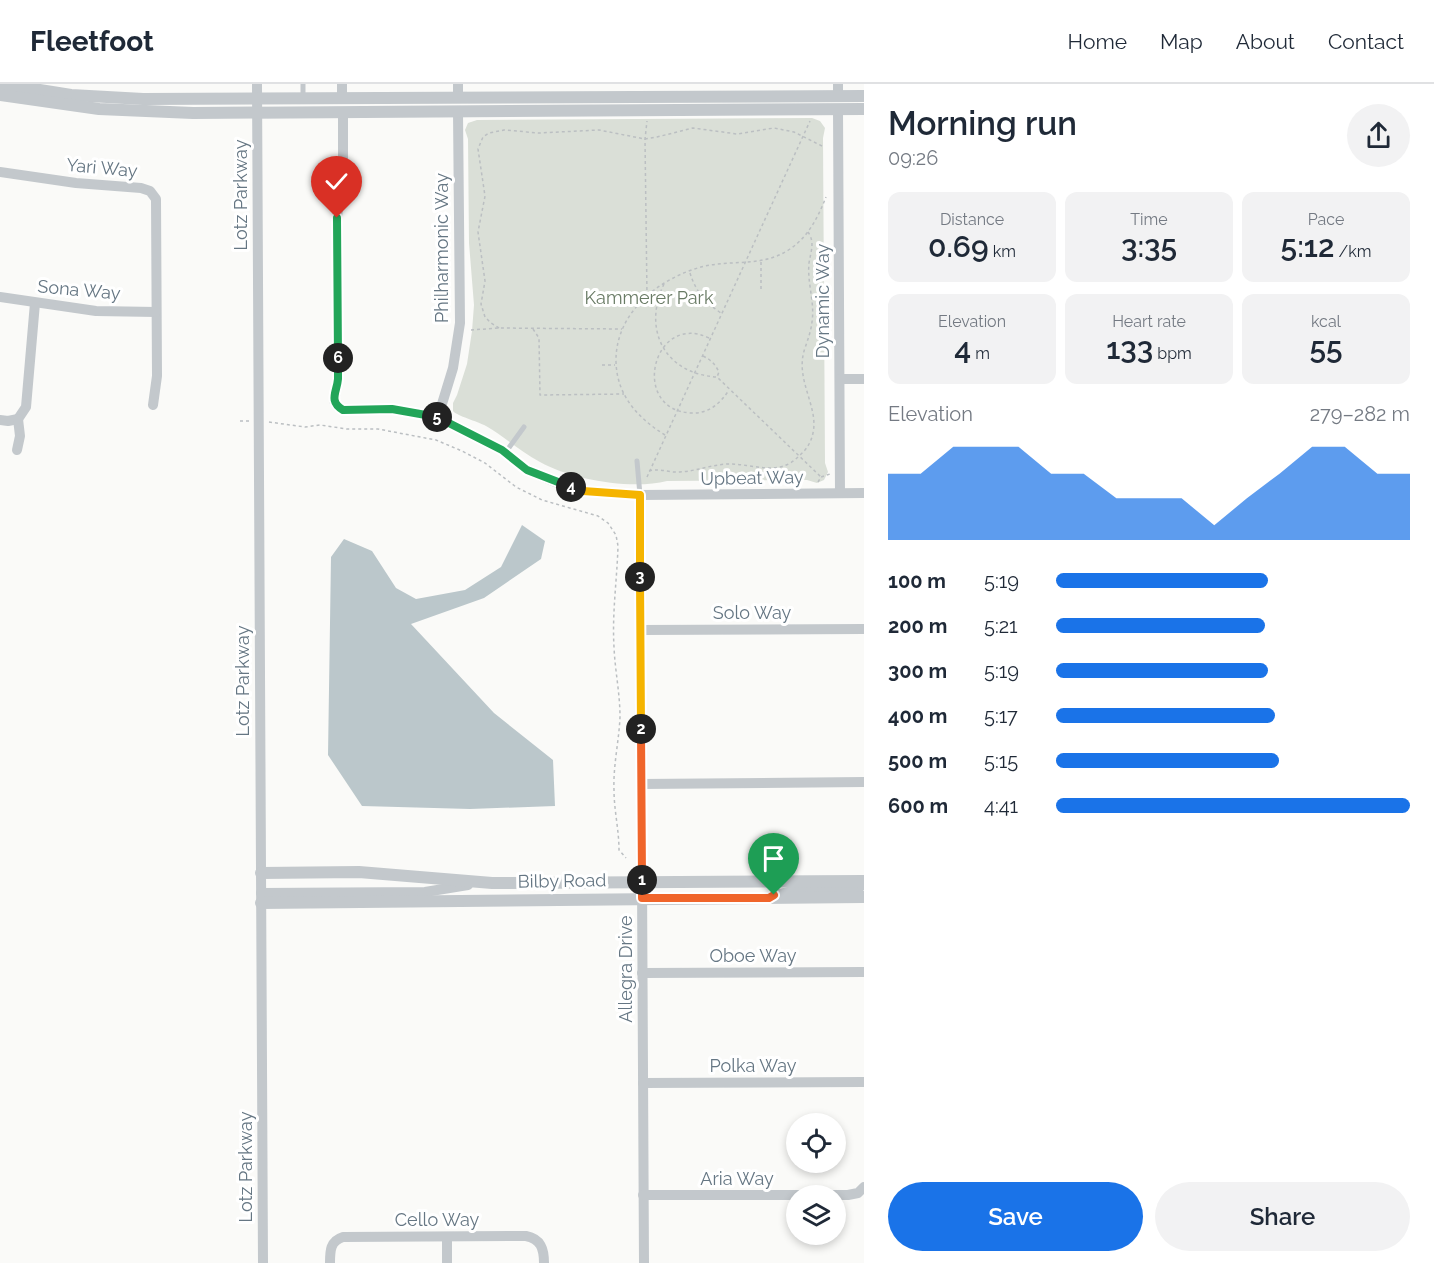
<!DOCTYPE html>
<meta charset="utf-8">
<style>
body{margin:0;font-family:Raleway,sans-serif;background:#f2f2f3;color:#1f2937;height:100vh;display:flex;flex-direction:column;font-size:22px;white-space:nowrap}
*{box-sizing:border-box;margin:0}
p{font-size:20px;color:#747a83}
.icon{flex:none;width:33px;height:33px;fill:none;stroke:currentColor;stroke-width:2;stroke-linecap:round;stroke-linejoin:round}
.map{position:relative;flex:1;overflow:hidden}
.details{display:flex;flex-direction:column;background:#fff;width:570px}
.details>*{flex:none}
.fabs{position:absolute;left:786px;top:1029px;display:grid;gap:12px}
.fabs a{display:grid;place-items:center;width:60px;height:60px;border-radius:50%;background:#fff;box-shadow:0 3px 9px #0003;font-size:30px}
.pin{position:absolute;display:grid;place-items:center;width:51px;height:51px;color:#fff;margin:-62px -26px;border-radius:50% 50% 50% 0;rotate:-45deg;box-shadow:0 0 6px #0007}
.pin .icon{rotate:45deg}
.km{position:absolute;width:30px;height:30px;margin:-15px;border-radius:50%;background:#222;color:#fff;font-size:16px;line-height:30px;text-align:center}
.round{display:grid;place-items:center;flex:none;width:63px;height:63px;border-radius:32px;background:#f2f2f3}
.summary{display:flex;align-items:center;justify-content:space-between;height:102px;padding:0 24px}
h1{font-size:33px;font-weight:600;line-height:45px}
.figures{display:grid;grid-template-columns:repeat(3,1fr);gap:9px;height:102px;padding:6px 24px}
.figures div{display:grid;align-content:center;border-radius:12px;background:#f2f2f3;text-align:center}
.figures b{font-size:30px;font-weight:600}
.figures small{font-size:16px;font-weight:400}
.figures p{font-size:16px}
.chart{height:168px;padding:12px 24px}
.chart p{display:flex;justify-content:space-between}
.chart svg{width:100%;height:108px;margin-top:6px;fill:#1a73e8;opacity:.7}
.button{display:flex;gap:12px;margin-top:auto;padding:12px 24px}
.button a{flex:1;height:69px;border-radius:36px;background:#1a73e8;color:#fff;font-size:24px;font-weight:600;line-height:69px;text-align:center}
.button a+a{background:#f2f2f3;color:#1f2937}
ul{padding:0 24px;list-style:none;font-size:20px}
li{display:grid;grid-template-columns:96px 72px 1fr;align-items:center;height:45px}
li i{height:15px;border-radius:8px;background:#1a73e8}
header{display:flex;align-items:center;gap:36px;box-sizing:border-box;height:84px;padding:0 30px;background:#fff;border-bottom:2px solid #e0e1e3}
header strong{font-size:28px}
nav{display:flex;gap:33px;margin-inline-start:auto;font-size:21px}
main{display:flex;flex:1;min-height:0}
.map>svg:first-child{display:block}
.green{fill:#dadfd7}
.water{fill:#bbc7cb}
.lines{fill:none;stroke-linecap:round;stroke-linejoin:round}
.path{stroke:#bbbfc2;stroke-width:1.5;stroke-dasharray:3 3;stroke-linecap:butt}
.service{stroke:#c3c8cc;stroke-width:5}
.minor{stroke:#c3c8cc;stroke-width:10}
.tertiary{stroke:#c3c8cc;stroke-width:12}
.split-1-casing{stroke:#fff;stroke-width:12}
.split-2-casing{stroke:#fff;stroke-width:12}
.split-3-casing{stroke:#fff;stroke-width:12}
.split-4-casing{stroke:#fff;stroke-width:12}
.split-5-casing{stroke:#fff;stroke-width:12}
.split-6-casing{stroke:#fff;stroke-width:12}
.split-7-casing{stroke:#fff;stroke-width:12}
.split-1{stroke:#f0652b;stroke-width:8}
.split-2{stroke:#f0652b;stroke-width:8}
.split-3{stroke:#f5b400;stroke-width:8}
.split-4{stroke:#f5b400;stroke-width:8}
.split-5{stroke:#22a559;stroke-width:8}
.split-6{stroke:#22a559;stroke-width:8}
.split-7{stroke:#22a559;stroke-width:8}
.labels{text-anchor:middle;stroke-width:6;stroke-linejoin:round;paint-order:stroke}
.street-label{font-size:18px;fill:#657683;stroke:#fff}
.park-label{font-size:18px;fill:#687a64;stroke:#fff}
</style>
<header>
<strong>Fleetfoot</strong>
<nav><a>Home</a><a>Map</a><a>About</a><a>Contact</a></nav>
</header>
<main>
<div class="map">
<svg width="864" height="1179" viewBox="0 0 864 1179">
<rect width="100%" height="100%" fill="#fafaf8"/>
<!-- green -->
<path class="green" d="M812,34L820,37L825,44L823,54L825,379L828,388L824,396L817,399L807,396L667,397C632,406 572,396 540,378C521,368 505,353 486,342C477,337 457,332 453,327V319L457,311L467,280L472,247L474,221L469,159L468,55L465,46L468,39L477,36Z"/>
<!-- water -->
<path class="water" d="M522,441L545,457L541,475L484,514L411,540L494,629L553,676L555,722L470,725L362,722L328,671L331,473L344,455L372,467L396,504L416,515L465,506L501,483Z"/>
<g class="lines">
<!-- path -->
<g class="path">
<path d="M761,178V208"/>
<path d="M690,189C696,208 705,218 721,229"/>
<path d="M664,200C642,246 665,290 717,293L821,393"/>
<path d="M647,212L645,55L647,37"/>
<path d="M499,244L491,239L485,233L481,220L485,197L478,148L485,112L478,65L483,53L489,49L504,46L539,49L599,46L645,55L657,53L693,44L737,50L774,44L794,48L824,63"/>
<path d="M533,245L539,254L540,311L624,310"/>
<path d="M471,246L499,244L622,245"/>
<path d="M709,254C653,227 629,326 691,329C708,330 720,320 729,306"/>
<path d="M703,272C711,276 715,280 719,288L717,293"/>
<path d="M602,281H615"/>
<path d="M240,337H249"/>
<path d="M269,338L305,343L320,341L347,345H378L436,356L462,367L485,379L516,403L542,416L598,432L608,439L616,451L618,462C617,496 612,529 614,563C615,587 620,609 620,633C619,657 613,682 614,706C614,726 619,746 619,766L626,774"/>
<path d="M665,351C638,334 617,312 616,278C615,229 658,195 701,183C732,175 762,184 790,165C809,152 818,133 826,113"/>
<path d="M649,387C660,384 670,389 680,388C697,387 713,380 730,380C754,380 779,393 799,372C806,366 811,359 813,349C819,322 794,295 805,264C808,255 811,247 812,238C815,218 807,199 809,179C811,167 815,158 808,148"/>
<path d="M647,393L810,37"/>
<path d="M818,398L821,393L830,390"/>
</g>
<!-- service -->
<g class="service">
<path d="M303,13V0"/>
<path d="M505,369L524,343"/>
<path d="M637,377L640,411"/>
</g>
<!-- minor -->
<g class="minor">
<path d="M257,0L263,1179"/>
<path d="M342,0V15"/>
<path d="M458,0V14"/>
<path d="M838,0V12"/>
<path d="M838,25L840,409"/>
<path d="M343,28V74L337,134L338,297L334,317L337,322L343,326L392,325L438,333L502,366L527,386L555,398L583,407L640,411L864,409"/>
<path d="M0,88L76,99L141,104L150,107L156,115L157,292L153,321"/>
<path d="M0,213L96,227L156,228"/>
<path d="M840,295H864"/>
<path d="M438,333L453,284L460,239L458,28"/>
<path d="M18,335L26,323L35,219"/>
<path d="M0,336L8,337L18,335"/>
<path d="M17,366L20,352L18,335"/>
<path d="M640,411L644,1179"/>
<path d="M640,546L864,545"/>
<path d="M641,700L864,698"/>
<path d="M261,809L425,808L468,801"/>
<path d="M772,812L795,806H854L860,803L864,799"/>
<path d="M642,889L864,888"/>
<path d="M643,999L864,998"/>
<path d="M643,1111H848L858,1109L864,1103"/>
<path d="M447,1153V1179"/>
<path d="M330,1179C330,1167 330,1157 343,1153L526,1152C541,1155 544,1165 544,1179"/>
</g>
<!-- tertiary -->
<g class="tertiary">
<path d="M3,0L71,11L143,15L864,12"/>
<path d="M0,11L99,25L193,29L864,25"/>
<path d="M261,789L359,788L492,799L864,797"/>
<path d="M261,819L864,813"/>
</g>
</g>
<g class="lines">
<!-- split-1 casing -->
<g class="split-1-casing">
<path id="split-1" d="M642,796V814H769L774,811"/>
</g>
<!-- split-2 casing -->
<g class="split-2-casing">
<path id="split-2" d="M641,645L642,796"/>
</g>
<!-- split-3 casing -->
<g class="split-3-casing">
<path id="split-3" d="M640,493L641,645"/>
</g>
<!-- split-4 casing -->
<g class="split-4-casing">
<path id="split-4" d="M571,403L583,407L640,411V493"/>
</g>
<!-- split-5 casing -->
<g class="split-5-casing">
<path id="split-5" d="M437,333L502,366L527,386L571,403"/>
</g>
<!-- split-6 casing -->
<g class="split-6-casing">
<path id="split-6" d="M338,274C338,281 338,288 338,295C337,308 328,317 343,326L392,325L437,333"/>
</g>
<!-- split-7 casing -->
<g class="split-7-casing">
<path id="split-7" d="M337,134L338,274"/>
</g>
<!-- split-1 -->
<use href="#split-1" class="split-1"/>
<!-- split-2 -->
<use href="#split-2" class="split-2"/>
<!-- split-3 -->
<use href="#split-3" class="split-3"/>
<!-- split-4 -->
<use href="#split-4" class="split-4"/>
<!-- split-5 -->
<use href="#split-5" class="split-5"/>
<!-- split-6 -->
<use href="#split-6" class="split-6"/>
<!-- split-7 -->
<use href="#split-7" class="split-7"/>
</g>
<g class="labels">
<!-- street labels -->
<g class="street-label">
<text transform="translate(102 84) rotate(5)" y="6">Yari Way</text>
<text transform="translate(241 111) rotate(-90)" y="6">Lotz Parkway</text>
<text transform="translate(442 164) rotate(-90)" y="6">Philharmonic Way</text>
<text transform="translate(79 206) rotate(5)" y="6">Sona Way</text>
<text transform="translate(823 217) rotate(-90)" y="6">Dynamic Way</text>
<text transform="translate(752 394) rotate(-1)" y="6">Upbeat Way</text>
<text x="752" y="535">Solo Way</text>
<text transform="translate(243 597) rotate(-90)" y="6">Lotz Parkway</text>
<text transform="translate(562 797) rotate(-1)" y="6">Bilby Road</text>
<text x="753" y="878">Oboe Way</text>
<text transform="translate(626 885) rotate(-90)" y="6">Allegra Drive</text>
<text x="753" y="988">Polka Way</text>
<text transform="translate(246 1083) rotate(-90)" y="6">Lotz Parkway</text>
<text x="737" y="1101">Aria Way</text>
<text x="437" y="1142">Cello Way</text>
</g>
<!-- park labels -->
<g class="park-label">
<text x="649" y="220">Kammerer Park</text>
</g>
</g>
</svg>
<div class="fabs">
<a><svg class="icon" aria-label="locate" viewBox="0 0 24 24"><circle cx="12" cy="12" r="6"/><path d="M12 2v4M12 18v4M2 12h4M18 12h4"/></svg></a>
<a><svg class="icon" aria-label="layers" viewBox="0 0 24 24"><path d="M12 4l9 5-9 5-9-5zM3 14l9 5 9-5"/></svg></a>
</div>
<div class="pin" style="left:774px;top:811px;background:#1e9e55"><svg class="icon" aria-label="arrive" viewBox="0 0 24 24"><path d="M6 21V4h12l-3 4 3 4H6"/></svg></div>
<div class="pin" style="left:337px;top:134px;background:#d93025"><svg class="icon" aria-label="check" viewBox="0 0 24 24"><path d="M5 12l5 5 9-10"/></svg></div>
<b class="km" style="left:642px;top:796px">1</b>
<b class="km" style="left:641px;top:645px">2</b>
<b class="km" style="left:640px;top:493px">3</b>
<b class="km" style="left:571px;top:403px">4</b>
<b class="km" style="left:437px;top:333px">5</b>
<b class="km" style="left:338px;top:274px">6</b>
</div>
<section class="details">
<div class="summary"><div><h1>Morning run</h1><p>09:26</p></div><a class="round"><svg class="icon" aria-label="share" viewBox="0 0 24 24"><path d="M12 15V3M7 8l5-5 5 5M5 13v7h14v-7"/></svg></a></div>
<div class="figures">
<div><p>Distance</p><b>0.69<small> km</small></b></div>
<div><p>Time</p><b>3:35</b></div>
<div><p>Pace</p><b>5:12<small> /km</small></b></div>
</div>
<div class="figures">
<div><p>Elevation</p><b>4<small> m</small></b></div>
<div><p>Heart rate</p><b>133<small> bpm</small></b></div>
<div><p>kcal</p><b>55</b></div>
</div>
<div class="chart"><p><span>Elevation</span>279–282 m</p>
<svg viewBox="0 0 160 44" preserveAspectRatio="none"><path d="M0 44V17L10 17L20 6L30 6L40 6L50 17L60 17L70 27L80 27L90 27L100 38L110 27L120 17L130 6L140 6L150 17L160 17V44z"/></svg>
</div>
<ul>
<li><b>100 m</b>5:19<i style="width:60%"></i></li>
<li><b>200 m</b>5:21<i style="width:59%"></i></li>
<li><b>300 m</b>5:19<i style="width:60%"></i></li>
<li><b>400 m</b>5:17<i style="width:62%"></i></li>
<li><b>500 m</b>5:15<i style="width:63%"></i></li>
<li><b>600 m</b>4:41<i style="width:100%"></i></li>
</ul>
<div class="button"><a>Save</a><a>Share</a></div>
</section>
</main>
